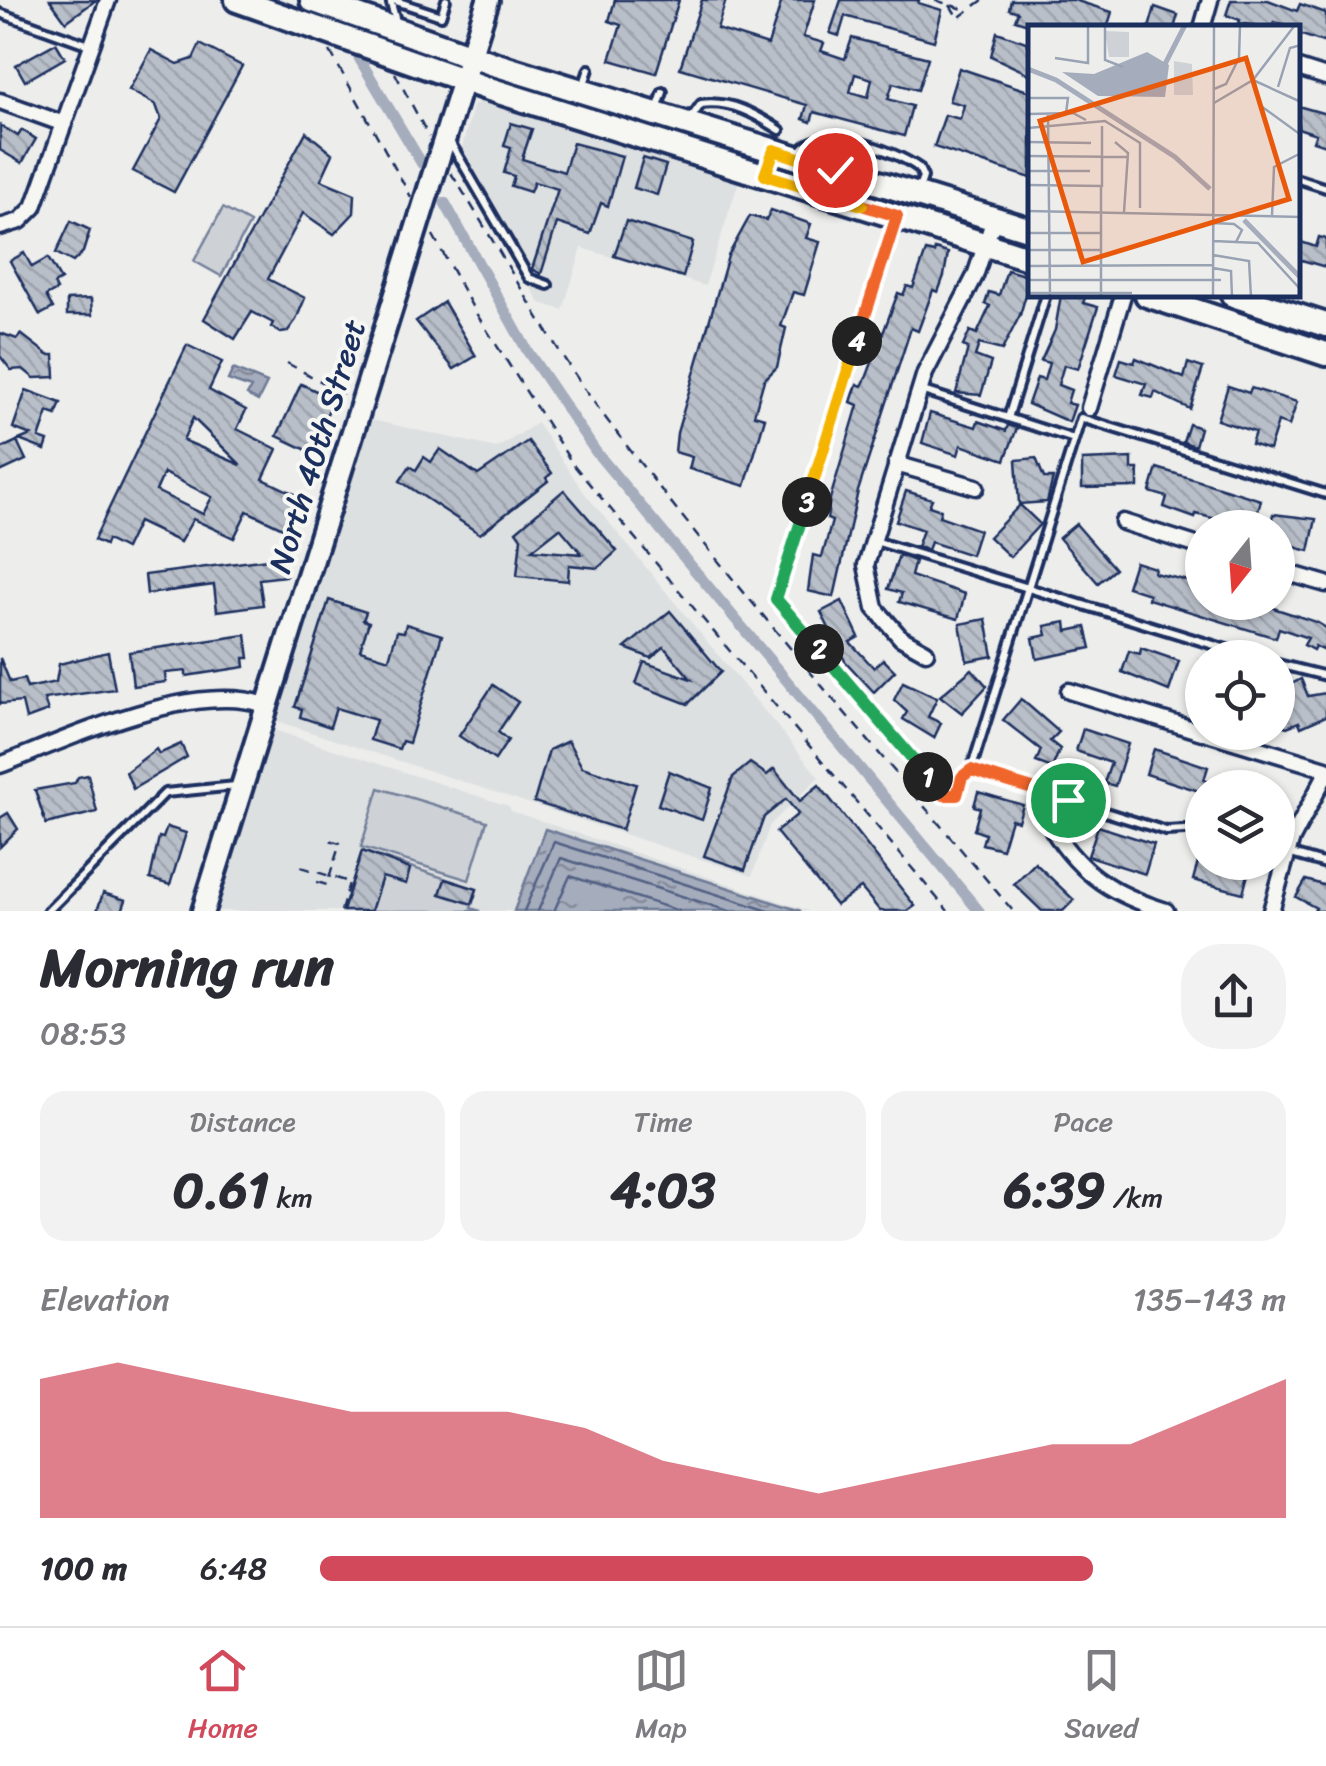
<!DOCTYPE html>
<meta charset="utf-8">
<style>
body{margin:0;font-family:Sriracha,sans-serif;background:#f2f2f3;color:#2b2b33;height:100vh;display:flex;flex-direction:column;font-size:38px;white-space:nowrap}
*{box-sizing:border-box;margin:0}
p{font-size:32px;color:#7c7c81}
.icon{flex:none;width:55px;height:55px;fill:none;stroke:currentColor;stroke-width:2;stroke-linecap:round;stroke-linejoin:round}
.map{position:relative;height:911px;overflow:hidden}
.panel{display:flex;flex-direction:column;background:#fff;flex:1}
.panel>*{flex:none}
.needle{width:65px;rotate:197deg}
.fabs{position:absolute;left:1185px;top:510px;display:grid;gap:20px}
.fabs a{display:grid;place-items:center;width:110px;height:110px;border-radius:50%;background:#fff;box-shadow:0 2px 8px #0004;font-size:50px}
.pin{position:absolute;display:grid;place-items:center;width:85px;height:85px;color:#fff;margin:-42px;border:5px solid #fff;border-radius:50%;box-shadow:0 2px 10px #0007}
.km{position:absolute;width:50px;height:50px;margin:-25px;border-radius:50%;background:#222;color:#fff;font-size:28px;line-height:50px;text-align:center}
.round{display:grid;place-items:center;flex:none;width:105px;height:105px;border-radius:40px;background:#f2f2f3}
.headline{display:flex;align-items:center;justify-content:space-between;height:170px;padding:0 40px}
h1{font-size:55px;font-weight:800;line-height:75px}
.figures{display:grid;grid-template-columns:repeat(3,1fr);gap:15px;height:170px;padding:10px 40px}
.figures div{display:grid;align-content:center;border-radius:25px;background:#f2f2f3;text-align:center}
.figures b{font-size:50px;font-weight:800}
.figures small{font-size:28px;font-weight:400}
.figures p{font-size:28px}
.chart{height:280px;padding:20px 40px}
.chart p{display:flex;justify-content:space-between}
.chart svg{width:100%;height:180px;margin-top:10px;fill:#d1495b;opacity:.7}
ul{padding:0 40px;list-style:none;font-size:32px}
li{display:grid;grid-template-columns:160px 120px 1fr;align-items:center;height:75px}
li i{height:25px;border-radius:12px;background:#d1495b}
.menu{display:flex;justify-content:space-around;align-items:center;height:140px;border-top:2px solid #e1e1e2;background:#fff;font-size:28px;color:#7c7c81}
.menu a{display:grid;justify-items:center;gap:5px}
.menu .current{color:#d1495b}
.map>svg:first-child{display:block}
.built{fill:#dde0e1}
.park{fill:#ced2d7;stroke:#74809a;stroke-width:2.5}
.water{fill:url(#water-ripples);stroke:#6e7a96;stroke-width:2.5}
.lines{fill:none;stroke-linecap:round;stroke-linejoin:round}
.shore{stroke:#526184;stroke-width:2.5}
.canal{stroke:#a5acbc;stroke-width:11}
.building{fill:url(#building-back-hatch);stroke:#1b2f5e;stroke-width:2.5;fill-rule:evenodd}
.lane-casing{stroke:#1b2f5e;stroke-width:14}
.street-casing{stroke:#1b2f5e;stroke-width:21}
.secondary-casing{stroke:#1b2f5e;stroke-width:28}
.primary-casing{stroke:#1b2f5e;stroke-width:30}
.path{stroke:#1b2f5e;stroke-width:2.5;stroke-dasharray:10 8;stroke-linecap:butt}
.lane{stroke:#f6f6f2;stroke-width:6}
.street{stroke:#f6f6f2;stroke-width:14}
.secondary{stroke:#f6f6f2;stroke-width:20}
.primary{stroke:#f6f6f2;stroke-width:22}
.split-1-casing{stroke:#fff;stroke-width:20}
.split-2-casing{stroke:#fff;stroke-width:20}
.split-3-casing{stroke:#fff;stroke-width:20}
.split-4-casing{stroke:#fff;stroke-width:20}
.split-5-casing{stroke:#fff;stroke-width:20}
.split-6-casing{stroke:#fff;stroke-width:20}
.split-1{stroke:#f0652b;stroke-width:12}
.split-2{stroke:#22a559;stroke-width:12}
.split-3{stroke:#22a559;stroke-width:12}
.split-4{stroke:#f5b400;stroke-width:12}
.split-5{stroke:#f0652b;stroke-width:12}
.split-6{stroke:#f5b400;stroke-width:12}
.labels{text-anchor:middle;stroke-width:8;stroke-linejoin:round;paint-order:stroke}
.street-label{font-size:32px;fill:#1b2f5e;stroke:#f6f6f2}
.inset-river{fill:none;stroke:#a5acbc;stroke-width:5}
.inset-road{fill:none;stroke:#99a2b3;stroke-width:2.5}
.view{fill:#e8590c;fill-opacity:0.15;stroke:#e8590c;stroke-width:5}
.inset-edge{fill:none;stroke:#1b2f5e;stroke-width:5}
</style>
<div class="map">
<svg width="1326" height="911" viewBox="0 0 1326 911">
<defs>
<pattern id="water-ripples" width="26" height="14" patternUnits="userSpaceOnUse" patternTransform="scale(2.5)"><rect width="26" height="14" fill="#a5acbc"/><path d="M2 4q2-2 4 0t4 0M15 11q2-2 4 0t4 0" fill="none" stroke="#868c9c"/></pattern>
<pattern id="building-back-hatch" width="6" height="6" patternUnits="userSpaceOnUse" patternTransform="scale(2.5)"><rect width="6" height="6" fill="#b9bfc8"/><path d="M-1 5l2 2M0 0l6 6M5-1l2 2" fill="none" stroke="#9ea4ae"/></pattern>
</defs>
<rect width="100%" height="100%" fill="#edeeec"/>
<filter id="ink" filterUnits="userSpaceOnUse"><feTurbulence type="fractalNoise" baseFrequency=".01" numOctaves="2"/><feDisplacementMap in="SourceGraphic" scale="20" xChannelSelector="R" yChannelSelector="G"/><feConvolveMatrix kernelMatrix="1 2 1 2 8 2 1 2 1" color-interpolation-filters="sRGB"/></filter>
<g filter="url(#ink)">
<!-- built -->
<g class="built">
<path d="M485,99L740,178L705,286L582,248L563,310L540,303L457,166L473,106Z"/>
<path d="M368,419L497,448L537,423L583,491L819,777L770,825L752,876L273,720Z"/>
<path d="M271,729L509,806L511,811L809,911H213Z"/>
</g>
<!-- park -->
<g class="park">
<path d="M223,208L250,223L221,276L194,261Z"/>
<path d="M379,788L487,821L469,880L361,847Z"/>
<path d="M362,851L477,889L471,908L480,911H343Z"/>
</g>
<!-- water -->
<g class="water">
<path d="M233,369L267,383L258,401L247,395L251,388L228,380Z"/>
<path d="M545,829L801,911H514Z"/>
</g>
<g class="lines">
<!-- shore -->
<g class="shore">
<path d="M524,911L554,842L769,911"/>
<path d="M538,911L561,858L729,911"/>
<path d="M554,911L570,876L679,911"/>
</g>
<!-- canal -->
<g class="canal">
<path d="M359,58L422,164"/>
<path d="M445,203L528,352L596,452L979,911"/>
</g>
</g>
<!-- building -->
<g class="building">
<path d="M50,0H96L66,22Z"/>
<path d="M615,0H679L656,73L610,60L621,25L609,21Z"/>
<path d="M702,0H726L717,29L768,45L782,0H815L803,37L824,43L821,51L845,59L852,38L928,58L918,90L893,83L888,99L912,106L904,136L814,112L811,122L803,119L807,105L680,68ZM855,74L872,79L868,97L850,92Z"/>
<path d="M841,0H919L918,3L942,10L934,41L845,16L839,36L830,33Z"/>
<path d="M1011,0H1074L1112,12L1107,28H1041L1015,20L1018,12L1009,9Z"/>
<path d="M1231,0H1268L1297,11L1300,4L1326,13V43L1299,34L1298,28L1274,22L1272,28L1239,23L1240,20L1226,15Z"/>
<path d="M1155,7L1178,15L1174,28H1149Z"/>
<path d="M997,32L1026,42L1031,49V75L991,56Z"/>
<path d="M56,43L65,58L25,81L16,65Z"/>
<path d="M200,44L242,66L174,192L133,171L161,119L156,105L129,90L151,50L178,64L193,59Z"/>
<path d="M959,68L1031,92V178L934,147L945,115L960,119L964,105L949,101Z"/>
<path d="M1298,106L1326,114V145L1313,141L1316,134L1298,128Z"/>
<path d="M511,123L532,129L522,159L564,172L573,143L622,156L608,206L601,203L590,234L557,223L541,274L532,269L558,189L534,182L530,192L511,186L514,176L504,173L511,148L504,146Z"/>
<path d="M0,125L18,136L22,130L36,139L22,163L0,150Z"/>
<path d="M306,132L333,154L321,180L355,194L354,213L334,234L303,213L268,279L305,298L296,320L287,332L281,333L271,327L273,323L252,312L235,339L204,319Z"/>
<path d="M643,158L666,165L657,195L634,188Z"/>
<path d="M771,210L811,224L806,238L820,242L804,295L793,292L781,326L786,328L777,367L764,380L754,415L765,418L745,486L689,469L692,457L675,452L677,433L728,256L750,216L766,220Z"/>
<path d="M71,221L90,230L83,252L73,262L56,253Z"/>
<path d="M626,221L693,242L683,277L614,256Z"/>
<path d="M1319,237L1326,239V267L1298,259V241L1316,247Z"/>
<path d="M935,249L948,253L944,276L938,292L933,290L918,331L911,328L858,491L834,597L808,591L813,555L822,557L832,521L827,519L830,499L858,405L851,402L857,384L862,386L867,376L898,293L903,295L907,286L913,288L926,251L934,253Z"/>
<path d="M24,253L32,267L48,258L61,280L54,284L57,290L46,296L53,308L40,315L10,261Z"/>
<path d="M1007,270L1031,277L1020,315L1002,350L979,344L975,356L991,362L981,395L956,393L968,348L963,346L970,331L977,334L990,306L985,304L989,292L999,295Z"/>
<path d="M1061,295H1086L1083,303L1098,307L1078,369L1064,365L1058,385L1071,390L1067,403L1075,405L1069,422L1028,404L1037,378L1044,380L1049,363L1041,361L1055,330Z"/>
<path d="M91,299L92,315H67V300Z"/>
<path d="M444,302L476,356L454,369L416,321Z"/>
<path d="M0,333L17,339L21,334L48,355H54L55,377L34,378L23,369L11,370L0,356Z"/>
<path d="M187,345L222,362L209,390L246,410L237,429L277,449L263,479L303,498L287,530L247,511L234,538L193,519L180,542L138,522L125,549L107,540L105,545L94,540ZM193,418L241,465L183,440ZM164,473L212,497L203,514L156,491Z"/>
<path d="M1136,358L1184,378L1188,363L1203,368L1190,409L1155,392L1153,398L1142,395L1146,384L1116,375L1121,359L1134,363Z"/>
<path d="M301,384L334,399L309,451L277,436Z"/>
<path d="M1228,386L1249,393L1251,388L1297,402L1289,426L1278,422L1269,450L1251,444L1255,432L1217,420Z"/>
<path d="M26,390L61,403L56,415L48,412L39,438L48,441L45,450L19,440L31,435L13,428Z"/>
<path d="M930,413L976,427L978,421L1006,431L1008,425L1017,428L1005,460L961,445L958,455L922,443Z"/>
<path d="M1189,424L1200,428L1195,446L1183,442Z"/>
<path d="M17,441L26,460L0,472V449Z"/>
<path d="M528,441L552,473L546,478L548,481L480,534L400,481L410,466L416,470L424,457L431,462L440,449L478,475Z"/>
<path d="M1036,458L1044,478H1053L1047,502L1019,504L1016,460Z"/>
<path d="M1132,458V469H1138V487L1082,488V460Z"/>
<path d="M1157,468L1261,500L1253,528L1196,514L1195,518L1164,507L1167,497L1150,492Z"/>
<path d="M564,490L617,551L598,568L569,565L568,581L517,576L521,538L516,531ZM560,528L582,554L532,550Z"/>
<path d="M906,491L932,499L929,506L941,510L939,516L979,530L971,555L931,542L928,550L917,547L923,530L896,521Z"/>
<path d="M1020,505L1040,524L1010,557L989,537Z"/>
<path d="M1273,514L1316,519L1309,551L1278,543V528H1270Z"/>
<path d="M1076,524L1115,569L1098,583L1059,538Z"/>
<path d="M899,555L915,561L911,576L965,594L958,619L899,602L902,593L888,589Z"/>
<path d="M283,557L286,576L259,579L263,605L217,611L214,585L147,594L145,575Z"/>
<path d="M1135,562L1155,568L1154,573L1202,584V602L1252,611L1255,602L1316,622L1326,628V644L1323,650L1315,646L1313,650L1304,645L1308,638L1279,628L1276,638L1148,599L1149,594L1127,587Z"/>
<path d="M329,600L366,612L363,620L369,622L360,650L389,659L397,631L404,632L406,624L442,635L409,743L402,741L399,749L370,740L376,720L359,715L336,708L330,727L300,717L302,709L295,707Z"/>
<path d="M842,601L859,637L850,642L874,668L883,659L895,671L874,692L845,661L821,612Z"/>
<path d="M670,611L721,672L688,704L636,684L644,662L691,679L664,647L651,658L625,648Z"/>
<path d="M986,619L993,656L967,661L960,624Z"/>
<path d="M1066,622L1067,631L1086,627L1091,648L1037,659L1033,638L1047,635L1045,626Z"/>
<path d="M246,635L249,658H244L245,667L186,676V671L165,673L166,682L133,686L129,652Z"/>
<path d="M1141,648L1179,661L1169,691L1122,672L1129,651L1140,654Z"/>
<path d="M108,652L115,689L44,699L48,711L26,719L22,702L0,704V658L10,682L24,679L27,688L56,682L59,664Z"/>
<path d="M1201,659H1202V697L1190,692Z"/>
<path d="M972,669L987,686L962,713L940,696Z"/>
<path d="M1301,679L1308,696L1326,693V716L1301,727L1299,722L1287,727L1278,724V702L1288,697L1284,688Z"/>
<path d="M903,682L937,698L928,717L941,723L934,738L903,719L907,712L894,700Z"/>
<path d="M493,685L518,702L498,732L508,740L495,760L459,736Z"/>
<path d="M1021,699L1059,732L1050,741L1060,749L1052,768L1036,762L1041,750L1003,720Z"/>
<path d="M1083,729L1128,744L1115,786L1104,783L1111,763L1076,751Z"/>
<path d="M568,741L582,767L636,784L622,830L534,802L549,750Z"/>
<path d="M181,744L187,757L133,789L126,772L156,749L159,754Z"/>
<path d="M1154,749L1208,767L1204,780L1221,787L1227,775L1253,788H1202V792L1146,774Z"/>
<path d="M750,763L767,775L774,769L800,801L819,785L915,906L908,911H880L861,888L836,905L776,832L798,814L786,799L764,817L745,870L704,856L733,777Z"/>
<path d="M669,771L712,788L702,820L658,805Z"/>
<path d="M88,775L97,812L46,824L35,790L75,783L78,777Z"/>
<path d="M978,792L1023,805L1018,821L1011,819L1002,849L982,844L985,834L974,830L980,808L974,806Z"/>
<path d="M8,813L18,829L0,847V818Z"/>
<path d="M1098,826L1154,844L1145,874L1088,856Z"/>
<path d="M167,827L186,833L170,885L150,879L159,837L163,838Z"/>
<path d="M362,851L410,869L406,884L382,877L371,911H343Z"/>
<path d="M1198,862L1250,867L1243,893L1193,880Z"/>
<path d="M1035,863L1074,900L1063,911H1042L1014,884Z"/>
<path d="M445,879L477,889L472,904L440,894Z"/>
<path d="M1306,880L1326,886V911H1314L1316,908L1296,897Z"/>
<path d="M103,893L126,900L122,911H97Z"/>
</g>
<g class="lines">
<!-- lane casing -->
<g class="lane-casing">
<g id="lane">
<path d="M390,0L397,25"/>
<path d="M393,0L441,16L446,0"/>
<path d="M0,13L92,46"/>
<path d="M583,87L589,69"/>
<path d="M657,110L663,92"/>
<path d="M691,118L701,104C731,100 755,114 780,130"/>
<path d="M449,140L529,278L548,285"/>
<path d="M799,155C814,119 894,150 919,168L923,177L919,189"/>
<path d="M1298,179L1326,188"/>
<path d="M896,220L776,599L943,795H957L962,777L971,770L1081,418L1326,494"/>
<path d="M920,390L1074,439"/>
<path d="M1008,418L1046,295"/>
<path d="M875,541L1256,658"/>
<path d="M1278,664L1326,676"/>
<path d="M971,770L1166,831L1202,829"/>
<path d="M1278,850L1326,864"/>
<path d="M48,911L165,793L236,786"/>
</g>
</g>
<!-- street casing -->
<g class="street-casing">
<g id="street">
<path d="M1202,28L1210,0"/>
<path d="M1298,68L1326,77"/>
<path d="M0,101L64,124"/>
<path d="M0,227L20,221L34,207L108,0"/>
<path d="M1089,408L1123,295"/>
<path d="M896,464L976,487"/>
<path d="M1123,522L1202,547"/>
<path d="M1278,570L1326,584"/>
<path d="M926,652L901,638L875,608L866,565L925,373L975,276L994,219"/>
<path d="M1069,691L1202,732"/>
<path d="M1204,732L1326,769"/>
<path d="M0,765C70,738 193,680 266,705"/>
<path d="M1053,830C1082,876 1115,895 1166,911"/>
<path d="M1271,911L1291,841L1326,774"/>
</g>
</g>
<!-- secondary casing -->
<g class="secondary-casing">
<path id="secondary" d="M203,911L488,0"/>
</g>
<!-- primary casing -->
<g class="primary-casing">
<g id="primary">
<path d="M237,0L486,88L1031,259"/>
<path d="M312,0L494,64L1031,230"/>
<path d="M1147,295L1326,354"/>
<path d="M1233,295L1326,325"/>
</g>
</g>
<!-- path -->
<g class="path">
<path d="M935,0L966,10"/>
<path d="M950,5L958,18L983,0"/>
<path d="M330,51L411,197"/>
<path d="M395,73L429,137"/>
<path d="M451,173C502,252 545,336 601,412C731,584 874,746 1013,911"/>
<path d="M433,235L474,310L572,463L948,911"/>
<path d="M287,363L346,395"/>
<path d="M313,456L332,433L338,435"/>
<path d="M301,867L352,883"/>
<path d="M317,882L327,885L340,843L329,840"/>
<path d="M341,911L349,883"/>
</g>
<!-- lane -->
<use href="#lane" class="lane"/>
<!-- street -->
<use href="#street" class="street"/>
<!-- secondary -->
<use href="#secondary" class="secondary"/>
<!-- primary -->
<use href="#primary" class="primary"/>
</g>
</g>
<g class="lines" filter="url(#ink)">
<!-- split-1 casing -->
<g class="split-1-casing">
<path id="split-1" d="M928,777L944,795H957L962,777L971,770L1068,800"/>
</g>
<!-- split-2 casing -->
<g class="split-2-casing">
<path id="split-2" d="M819,649L928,777"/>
</g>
<!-- split-3 casing -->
<g class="split-3-casing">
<path id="split-3" d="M807,502L776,599L819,649"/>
</g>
<!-- split-4 casing -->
<g class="split-4-casing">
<path id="split-4" d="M807,502L857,341"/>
</g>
<!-- split-5 casing -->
<g class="split-5-casing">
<path id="split-5" d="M857,341L897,216L862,205"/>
</g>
<!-- split-6 casing -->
<g class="split-6-casing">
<path id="split-6" d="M835,170L774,150L765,175L862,205"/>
</g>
<!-- split-1 -->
<use href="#split-1" class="split-1"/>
<!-- split-2 -->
<use href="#split-2" class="split-2"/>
<!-- split-3 -->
<use href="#split-3" class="split-3"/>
<!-- split-4 -->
<use href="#split-4" class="split-4"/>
<!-- split-5 -->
<use href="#split-5" class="split-5"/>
<!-- split-6 -->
<use href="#split-6" class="split-6"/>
</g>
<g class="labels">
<!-- street labels -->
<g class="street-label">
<text transform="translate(317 446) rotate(-73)" y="11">North 40th Street</text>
</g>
</g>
<!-- overview -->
<g transform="translate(1028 25)">
<rect width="272" height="272" fill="#edeeec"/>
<path d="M77,6L101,7V32H81ZM146,36L164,39L165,70H146Z" fill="#ced2d7"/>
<path d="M119,27L141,40L137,72L70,71L34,47L66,49Z" fill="#a5acbc"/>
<path class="inset-river" d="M137,39L157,0M0,44L28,55L147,132L182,164M216,195L273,253"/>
<path class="inset-road" d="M77,0V35L95,42M27,33L60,38V0M225,55L267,0M250,62L262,23L273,20M186,64L198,59L211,33L212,0M0,73H40L38,88M186,78L225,55L273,77M233,81L273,110M0,89L45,88L58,95M20,89L22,272M0,103L77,96L112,118V183M0,117L63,118M87,117L100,128L96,187M0,131L100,132M0,146H62M0,160L74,161V101M73,162V272M0,186L273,192M244,190L246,142L273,128M185,198L206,199L214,205L208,217M0,208H74M185,216L230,218L273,265M0,225H73M185,230L221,236L223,272M0,241L185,240M185,243L203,246L204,272M0,255H193M0,268H104M185,272L186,0"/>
<path class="view" d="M218,33L261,174L55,237L12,96Z"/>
<rect width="272" height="272" class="inset-edge"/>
</g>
</svg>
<div class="fabs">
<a><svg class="needle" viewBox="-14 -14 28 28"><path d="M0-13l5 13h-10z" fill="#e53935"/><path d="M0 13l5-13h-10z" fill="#7c7c81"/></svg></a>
<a><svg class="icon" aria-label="locate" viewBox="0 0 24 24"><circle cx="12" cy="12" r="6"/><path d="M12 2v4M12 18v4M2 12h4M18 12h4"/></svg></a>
<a><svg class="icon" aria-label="layers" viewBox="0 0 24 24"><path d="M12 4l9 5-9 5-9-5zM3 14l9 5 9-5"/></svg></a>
</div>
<div class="pin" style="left:1068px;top:800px;background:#1e9e55"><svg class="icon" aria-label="arrive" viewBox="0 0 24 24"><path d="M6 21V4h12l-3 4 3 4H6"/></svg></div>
<div class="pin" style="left:835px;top:170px;background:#d93025"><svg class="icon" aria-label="check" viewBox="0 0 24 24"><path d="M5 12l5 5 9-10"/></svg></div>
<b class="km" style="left:928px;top:777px">1</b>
<b class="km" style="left:819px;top:649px">2</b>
<b class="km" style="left:807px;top:502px">3</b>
<b class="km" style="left:857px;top:341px">4</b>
</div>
<section class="panel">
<div class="headline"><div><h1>Morning run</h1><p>08:53</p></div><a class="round"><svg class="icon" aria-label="share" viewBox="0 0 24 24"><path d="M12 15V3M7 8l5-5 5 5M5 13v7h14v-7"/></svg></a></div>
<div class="figures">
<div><p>Distance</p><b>0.61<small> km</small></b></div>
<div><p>Time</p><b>4:03</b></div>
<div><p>Pace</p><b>6:39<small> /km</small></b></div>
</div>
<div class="chart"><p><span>Elevation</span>135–143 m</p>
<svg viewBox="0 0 160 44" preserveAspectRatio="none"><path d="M0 44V10L10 6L20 10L30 14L40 18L50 18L60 18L70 22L80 30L90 34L100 38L110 34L120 30L130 26L140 26L150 18L160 10V44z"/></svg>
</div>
<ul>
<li><b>100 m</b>6:48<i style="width:80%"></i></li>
</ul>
</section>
<nav class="menu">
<a class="current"><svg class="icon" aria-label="home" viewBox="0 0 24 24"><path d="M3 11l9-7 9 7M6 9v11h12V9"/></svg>Home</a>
<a><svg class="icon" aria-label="map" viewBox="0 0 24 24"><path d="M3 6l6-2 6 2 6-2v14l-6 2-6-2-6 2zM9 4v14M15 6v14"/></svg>Map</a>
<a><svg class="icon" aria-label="saved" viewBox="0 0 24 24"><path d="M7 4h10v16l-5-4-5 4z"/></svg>Saved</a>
</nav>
